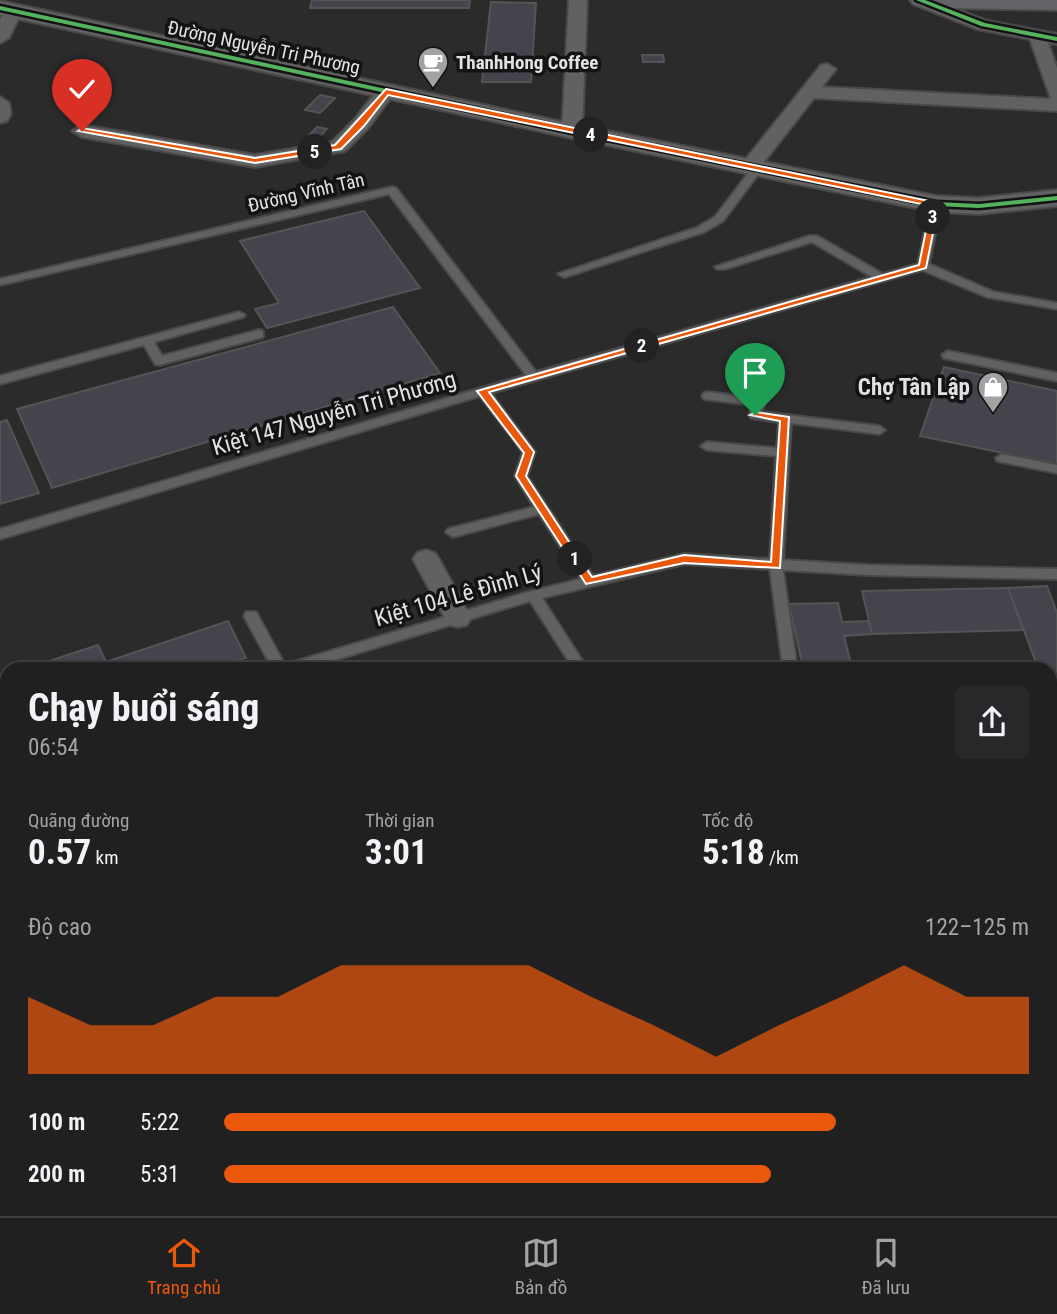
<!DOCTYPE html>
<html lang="vi">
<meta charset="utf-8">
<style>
body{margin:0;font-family:"Roboto Condensed",sans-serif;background:#28282a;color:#f1f3f6;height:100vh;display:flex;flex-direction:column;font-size:26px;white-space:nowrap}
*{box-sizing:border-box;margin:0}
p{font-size:23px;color:#a2a3a5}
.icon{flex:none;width:38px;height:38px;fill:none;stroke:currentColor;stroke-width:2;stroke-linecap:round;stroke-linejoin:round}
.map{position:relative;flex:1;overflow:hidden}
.drawer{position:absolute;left:0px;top:662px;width:1057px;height:555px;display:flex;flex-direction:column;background:#202021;border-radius:21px 21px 0 0;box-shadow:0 4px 10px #0003,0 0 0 2px #3d3e3f}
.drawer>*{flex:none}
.pin{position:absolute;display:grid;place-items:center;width:60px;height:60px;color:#fff;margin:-72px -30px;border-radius:50% 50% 50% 0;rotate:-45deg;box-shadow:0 0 7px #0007}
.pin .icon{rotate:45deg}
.km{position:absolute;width:35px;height:35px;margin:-18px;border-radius:50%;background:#222;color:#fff;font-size:19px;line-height:35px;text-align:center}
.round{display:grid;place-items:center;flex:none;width:74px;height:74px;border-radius:10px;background:#28282a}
.overview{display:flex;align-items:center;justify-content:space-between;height:119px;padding:0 28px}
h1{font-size:38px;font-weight:700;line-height:52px}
.stats{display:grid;grid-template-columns:repeat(3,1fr);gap:10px;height:119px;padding:7px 28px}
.stats div{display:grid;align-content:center}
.stats b{font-size:35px;font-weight:700}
.stats small{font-size:19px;font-weight:400}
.stats p{font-size:19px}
.chart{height:196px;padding:14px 28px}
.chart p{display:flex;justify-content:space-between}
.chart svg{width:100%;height:126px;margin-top:7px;fill:#ea580c;opacity:.7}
ul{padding:0 28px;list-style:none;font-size:23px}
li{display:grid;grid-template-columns:112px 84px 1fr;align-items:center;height:52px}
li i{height:18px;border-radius:9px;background:#ea580c}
.menu{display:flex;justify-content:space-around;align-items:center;height:98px;border-top:2px solid #3d3e3f;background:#202021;font-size:19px;color:#a2a3a5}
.menu a{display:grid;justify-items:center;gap:4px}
.menu .active{color:#ea580c}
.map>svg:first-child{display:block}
.building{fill:#46434c;stroke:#545456;stroke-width:2}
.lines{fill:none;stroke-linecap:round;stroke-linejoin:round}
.service-casing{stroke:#49494a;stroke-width:4}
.minor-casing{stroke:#49494a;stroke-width:4}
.tertiary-casing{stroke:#49494a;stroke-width:4}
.secondary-casing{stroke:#49494a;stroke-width:4}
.primary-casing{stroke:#49494a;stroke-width:4}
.service{fill:#616162;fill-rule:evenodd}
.minor{fill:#616162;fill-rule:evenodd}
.tertiary{fill:#616162;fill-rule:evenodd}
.secondary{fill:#68676a;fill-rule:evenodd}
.primary{fill:#656368;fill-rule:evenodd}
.cycleway-casing{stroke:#131314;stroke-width:5}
.cycleway{fill:#56b35d;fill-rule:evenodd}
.route{fill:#ea580c;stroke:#fff;stroke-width:2}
.labels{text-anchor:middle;stroke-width:7;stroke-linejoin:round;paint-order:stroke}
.far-street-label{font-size:19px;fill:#e2e2e4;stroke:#131314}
.far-poi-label{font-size:19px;font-weight:bold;fill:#e2e2e4;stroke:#131314;text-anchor:start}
.poi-label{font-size:23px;font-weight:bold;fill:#e2e2e4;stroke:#131314;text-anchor:end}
.street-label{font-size:23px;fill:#e2e2e4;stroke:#131314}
</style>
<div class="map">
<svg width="1057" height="1216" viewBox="0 0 1057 1216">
<rect width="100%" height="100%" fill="#2b2b2c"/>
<!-- building -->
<g class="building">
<path d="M312,0H470L469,8H310Z"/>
<path d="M491,2L536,3L531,82H482Z"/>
<path d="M642,55H663L664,62H643Z"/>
<path d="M320,95L335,98L320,113L305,110Z"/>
<path d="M317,127L327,129L312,145L301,143Z"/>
<path d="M364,211L420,288L267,328L255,309L279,303L240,241Z"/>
<path d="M393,307L440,373L52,488L17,409Z"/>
<path d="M944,367L1057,391V464L920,436Z"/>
<path d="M7,420L39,493L0,504V422Z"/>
<path d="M1047,586L1057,613V720L1050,701V668H1038L1008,588Z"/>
<path d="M1008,588L1023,630L872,634L862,591Z"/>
<path d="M838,603L842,622L869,621L872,634L844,636L852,668H803L789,604Z"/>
<path d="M228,621L246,658L213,668H47L49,661L98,645L106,662Z"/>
<path d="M1050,791L1057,814V907L1050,908Z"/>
</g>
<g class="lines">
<!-- service casing -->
<g class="service-casing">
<g id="service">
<path d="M757,166L762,169L723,221L704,232L568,276L564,277L558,274L696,228L715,217L753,167Z"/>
<path d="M392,187L396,188L536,372L872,277L812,242L725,269H717L715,267L809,236H817L883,274L918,264L931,204L936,201L940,202L941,204L929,264L994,292L1057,303V309L987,297L922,270L491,393L535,452L527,476L593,576L684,554L770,559L776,456L707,450L701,446L707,442L777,448L779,422L751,418L749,415L752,405L704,399L702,396L704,393L708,392L763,399L765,402L762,412L879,426L885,430L879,434L791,423L783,560L868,565L1057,569V579L868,575L783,570L797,668H783L770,569L684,564L542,598L587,668H573L530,601L308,668H272L244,616L246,612H256L286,667L287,664L528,592L581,579L539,514L453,537L446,532L448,529L534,507L515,476L523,452L480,396L0,539V529L526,375L389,194L0,285V279Z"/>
<path d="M239,312L245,315L243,317L154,342L162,356L259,330L263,331V337L159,365L155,364L144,345L0,384V376Z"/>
<path d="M948,351L1057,373V381L944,358L942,355Z"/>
<path d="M1002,454L1057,465V473L997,461L996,458Z"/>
</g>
</g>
<!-- minor casing -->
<g class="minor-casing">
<g id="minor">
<path d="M569,0H587L582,131L572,137L562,131Z"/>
<path d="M910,0H934L987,21L1057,34V44L1048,43L1057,68V111L814,98L756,172H742L739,168L742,164L821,65L827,64L836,69L822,87L1051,99L1030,39L977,29L913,4Z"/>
<path d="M13,6L22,11L9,38L0,43V20L7,7Z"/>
<path d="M386,86L395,92L368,128L345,151L255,167L82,137L72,131L82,125L255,155L332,142L354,120L379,88Z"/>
<path d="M0,97L9,103L11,114L7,121L0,123Z"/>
<path d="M426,550L435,553L439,559L471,618L467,625L458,627L449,625L445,618L413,559L417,553Z"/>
<path d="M7,1000V1029L0,1031V1002Z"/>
<path d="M7,1134V1166L0,1167V1135Z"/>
<path d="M443,1209H493L496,1216H446Z"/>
<path d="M893,1209H929L930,1216H894Z"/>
</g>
</g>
<!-- tertiary casing -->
<g class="tertiary-casing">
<g id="tertiary">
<path d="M0,1L572,124L936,196L979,198L1057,190V206L979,214L936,212L572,138L0,15Z"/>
<path d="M0,1157L7,1160V1209H23L7,1216L0,1213Z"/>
</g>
</g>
<!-- secondary casing -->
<g class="secondary-casing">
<g id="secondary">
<path d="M0,720L7,721V753L0,752Z"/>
<path d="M1050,1062L1057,1064V1108L1050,1106Z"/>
</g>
</g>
<!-- primary casing -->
<g class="primary-casing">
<path id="primary" d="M933,0H1057V10L946,8L937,5Z"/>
</g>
<!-- service -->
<use href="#service" class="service"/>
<!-- minor -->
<use href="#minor" class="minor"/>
<!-- tertiary -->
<use href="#tertiary" class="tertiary"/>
<!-- secondary -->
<use href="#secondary" class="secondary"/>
<!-- primary -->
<use href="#primary" class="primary"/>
<!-- cycleway casing -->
<g class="cycleway-casing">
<g id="cycleway">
<path d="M916,0H925L985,23L1057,37V41L981,26Z"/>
<path d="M0,6L572,129L936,202L979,204L1057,196V200L979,208L936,206L572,133L0,10Z"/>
</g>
</g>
<!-- cycleway -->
<use href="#cycleway" class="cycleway"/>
</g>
<!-- route -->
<path class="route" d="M386,89L939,203L926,268L489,392L534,452L526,476L592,577L684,555L771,562L780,421L750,415L755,412L789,417L780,568L684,563L586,584L516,476L524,453L477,391L919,265L931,206L388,95L364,126L341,149L255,163L78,131L82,128L255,158L335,145Z"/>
<!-- icons -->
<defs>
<g id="cafe-pin" transform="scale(1.575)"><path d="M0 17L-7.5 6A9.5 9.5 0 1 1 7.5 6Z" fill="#a2a2a4" stroke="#131314"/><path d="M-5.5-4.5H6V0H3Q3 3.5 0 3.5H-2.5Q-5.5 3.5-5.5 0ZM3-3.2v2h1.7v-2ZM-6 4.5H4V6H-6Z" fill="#fff"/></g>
<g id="shop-pin" transform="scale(1.575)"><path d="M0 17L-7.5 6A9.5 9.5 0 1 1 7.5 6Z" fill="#a2a2a4" stroke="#131314"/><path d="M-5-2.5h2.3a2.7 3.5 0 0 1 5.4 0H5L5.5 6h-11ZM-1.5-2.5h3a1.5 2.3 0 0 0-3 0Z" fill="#fff"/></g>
</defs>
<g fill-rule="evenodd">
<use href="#cafe-pin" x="433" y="62"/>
<use href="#shop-pin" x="993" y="387"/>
</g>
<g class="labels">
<!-- far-street labels -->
<g class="far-street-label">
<text transform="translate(264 47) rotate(12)" y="7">Đường Nguyễn Tri Phương</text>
<text transform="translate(306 192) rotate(-13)" y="7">Đường Vĩnh Tân</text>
</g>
<!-- far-poi labels -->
<g class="far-poi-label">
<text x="456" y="69">ThanhHong Coffee</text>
</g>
<!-- poi labels -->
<g class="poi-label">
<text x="970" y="395">Chợ Tân Lập</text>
</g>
<!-- street labels -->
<g class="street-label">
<text transform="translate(334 413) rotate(-16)" y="8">Kiệt 147 Nguyễn Tri Phương</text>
<text transform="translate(458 595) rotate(-16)" y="8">Kiệt 104 Lê Đình Lý</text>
</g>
</g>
</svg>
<div class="pin" style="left:755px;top:415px;background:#1e9e55"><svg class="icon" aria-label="arrive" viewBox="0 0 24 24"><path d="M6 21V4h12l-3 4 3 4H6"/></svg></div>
<div class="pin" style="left:82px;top:131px;background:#d93025"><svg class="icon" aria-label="check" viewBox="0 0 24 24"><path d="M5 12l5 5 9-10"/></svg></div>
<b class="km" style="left:575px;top:559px">1</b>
<b class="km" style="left:642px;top:346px">2</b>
<b class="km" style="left:933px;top:217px">3</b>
<b class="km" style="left:591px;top:135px">4</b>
<b class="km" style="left:315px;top:152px">5</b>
<section class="drawer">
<div class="overview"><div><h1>Chạy buổi sáng</h1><p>06:54</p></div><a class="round"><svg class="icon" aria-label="share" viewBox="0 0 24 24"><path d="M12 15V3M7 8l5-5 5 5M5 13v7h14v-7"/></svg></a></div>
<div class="stats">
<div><p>Quãng đường</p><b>0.57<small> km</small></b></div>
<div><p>Thời gian</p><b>3:01</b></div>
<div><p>Tốc độ</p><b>5:18<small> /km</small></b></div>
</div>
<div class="chart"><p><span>Độ cao</span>122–125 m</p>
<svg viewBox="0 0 160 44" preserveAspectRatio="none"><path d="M0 44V17L10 27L20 27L30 17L40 17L50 6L60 6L70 6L80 6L90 17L100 27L110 38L120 27L130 17L140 6L150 17L160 17V44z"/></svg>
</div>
<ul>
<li><b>100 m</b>5:22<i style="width:76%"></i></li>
<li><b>200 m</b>5:31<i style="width:68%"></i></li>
</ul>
</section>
</div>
<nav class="menu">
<a class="active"><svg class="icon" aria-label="home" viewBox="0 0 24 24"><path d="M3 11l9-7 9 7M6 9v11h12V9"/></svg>Trang chủ</a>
<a><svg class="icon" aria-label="map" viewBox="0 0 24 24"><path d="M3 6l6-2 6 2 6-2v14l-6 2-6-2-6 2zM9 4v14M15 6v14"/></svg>Bản đồ</a>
<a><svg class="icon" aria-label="saved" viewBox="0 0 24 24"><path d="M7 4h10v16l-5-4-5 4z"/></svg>Đã lưu</a>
</nav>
